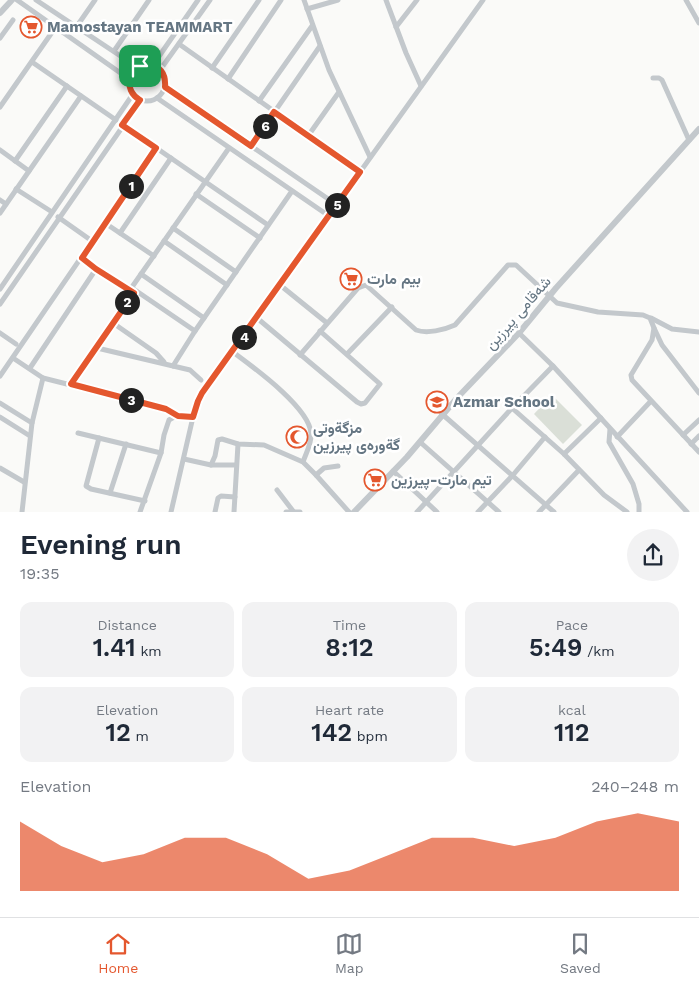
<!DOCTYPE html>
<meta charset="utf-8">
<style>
body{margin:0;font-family:"Work Sans",Vazirmatn,sans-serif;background:#f2f2f3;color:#1f2937;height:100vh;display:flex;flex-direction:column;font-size:19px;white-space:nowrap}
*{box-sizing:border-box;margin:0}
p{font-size:16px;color:#747a83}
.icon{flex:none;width:28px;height:28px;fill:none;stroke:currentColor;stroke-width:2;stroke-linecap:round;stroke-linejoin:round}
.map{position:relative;height:512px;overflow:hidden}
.details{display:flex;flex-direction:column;background:#fff;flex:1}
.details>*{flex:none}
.pin{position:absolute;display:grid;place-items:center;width:42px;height:42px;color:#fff;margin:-21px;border-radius:10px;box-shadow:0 2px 8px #0006}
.km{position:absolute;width:25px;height:25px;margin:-12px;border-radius:50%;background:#222;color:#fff;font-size:14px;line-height:25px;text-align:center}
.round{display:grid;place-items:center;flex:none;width:52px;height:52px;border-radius:26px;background:#f2f2f3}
.summary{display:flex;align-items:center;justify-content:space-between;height:85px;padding:0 20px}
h1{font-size:28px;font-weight:600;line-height:38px}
.figures{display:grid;grid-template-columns:repeat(3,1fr);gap:8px;height:85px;padding:5px 20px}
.figures div{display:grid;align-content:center;border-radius:12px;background:#f2f2f3;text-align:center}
.figures b{font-size:25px;font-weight:600}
.figures small{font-size:14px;font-weight:400}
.figures p{font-size:14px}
.chart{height:140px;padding:10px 20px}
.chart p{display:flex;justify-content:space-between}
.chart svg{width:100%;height:90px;margin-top:5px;fill:#e4572e;opacity:.7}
.menu{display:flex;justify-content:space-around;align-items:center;height:70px;border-top:1px solid #e0e1e3;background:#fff;font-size:14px;color:#747a83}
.menu a{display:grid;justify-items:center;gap:2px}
.menu .selected{color:#e4572e}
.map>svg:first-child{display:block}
.pitch{fill:#dadfd7}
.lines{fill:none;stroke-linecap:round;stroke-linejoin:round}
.minor{stroke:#c3c8cc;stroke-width:5}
.tertiary{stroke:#c3c8cc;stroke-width:6}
.route-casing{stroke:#fff;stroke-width:10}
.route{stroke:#e4572e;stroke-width:6}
.labels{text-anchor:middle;stroke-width:5;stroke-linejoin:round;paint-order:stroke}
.poi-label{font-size:15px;font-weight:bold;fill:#657683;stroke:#fff;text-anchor:start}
.street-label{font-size:15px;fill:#657683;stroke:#fff}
</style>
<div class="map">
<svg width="699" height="512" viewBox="0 0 699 512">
<rect width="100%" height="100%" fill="#fafaf8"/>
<!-- pitch -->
<path class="pitch" d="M552,395L582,425L563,444L534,414Z"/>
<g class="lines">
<!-- minor -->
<g class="minor">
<path d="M17,0L129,79"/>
<path d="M36,0L137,67"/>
<path d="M304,0L329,70L370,157"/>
<path d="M386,0L406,53L421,86"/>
<path d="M686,0L699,23"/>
<path d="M307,9L338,0"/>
<path d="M77,26L95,0"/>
<path d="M396,27L417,0"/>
<path d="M0,38L13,20"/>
<path d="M179,44L360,172"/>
<path d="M114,51L149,0"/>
<path d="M32,62L116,120"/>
<circle cx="147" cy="83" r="18"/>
<path d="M153,65L198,0"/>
<path d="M212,68L259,0"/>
<path d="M160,70L210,0"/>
<path d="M653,78H659L662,80L689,140"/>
<path d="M228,79L281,0"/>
<path d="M165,87L337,205"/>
<path d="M157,98L329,216"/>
<path d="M259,101L312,26"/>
<path d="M0,107L55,28"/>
<path d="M123,125L268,225"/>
<path d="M308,136L339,92"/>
<path d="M251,146L320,46"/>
<path d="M0,150L29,171"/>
<path d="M15,161L67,86"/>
<path d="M16,189L52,212"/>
<path d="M196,194L260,238"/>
<path d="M0,200L6,204"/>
<path d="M0,213L81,96"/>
<path d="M58,217L92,241"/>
<path d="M105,223L154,256"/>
<path d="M173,228L236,272"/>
<path d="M120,233L171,158"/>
<path d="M164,241L227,285"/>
<path d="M82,258L96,269L133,293"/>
<path d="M141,274L204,318"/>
<path d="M280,285L327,323"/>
<path d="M132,288L195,331"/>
<path d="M0,289L133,94"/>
<path d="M0,304L141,100"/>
<path d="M257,318L357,402L361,404L365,403L380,384L320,331"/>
<path d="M651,318L672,329L699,332"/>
<path d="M113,323L156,353L164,362"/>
<path d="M654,328L662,345L699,393"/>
<path d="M0,333L16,344"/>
<path d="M519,333L553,366L687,512"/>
<path d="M97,348L190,370L201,380"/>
<path d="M233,352C253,367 309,407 311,433C312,443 306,453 303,462"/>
<path d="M347,354L392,307"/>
<path d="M300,355L358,288L366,285L416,330C427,334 444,330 455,325L508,265H516L557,303L598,312L643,315L650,318L654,328L652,340L631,375L632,380L699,452"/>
<path d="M13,358L43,378L166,409L179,416"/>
<path d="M173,366L195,331L292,191"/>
<path d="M30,368L96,269"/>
<path d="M0,376L156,148"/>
<path d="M71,384L134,293L132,287L229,148"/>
<path d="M0,403L32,423"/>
<path d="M512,408L564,454L604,495L627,512"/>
<path d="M442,414L554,512"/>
<path d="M0,417L30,436"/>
<path d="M610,429L609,442L633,484L639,504V512"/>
<path d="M78,433L161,453"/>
<path d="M683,435L699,420"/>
<path d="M617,437L651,401"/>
<path d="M99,438L86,486L91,489L145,501"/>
<path d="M420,442L499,512"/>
<path d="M691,444L699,436"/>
<path d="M564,454L601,418"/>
<path d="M184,459L211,465H236"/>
<path d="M211,465L215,456L218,440L222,439L238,444L264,445L303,462L316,475L349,512"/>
<path d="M0,468L24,482"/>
<path d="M393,471L437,512"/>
<path d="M316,475L324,468L338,466"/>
<path d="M277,490L293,511"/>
<path d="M110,493L126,444"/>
<path d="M22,512L32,423L43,378"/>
<path d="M140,512L161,453L164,435L169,420L174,417H193"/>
<path d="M171,512L193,417L198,401L202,393L483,0"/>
<path d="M215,512L218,498L221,496L235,497"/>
<path d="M234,512L238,444"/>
<path d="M286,512H300"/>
<path d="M417,512L512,408L553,366"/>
<path d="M478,512L513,475L545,437"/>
<path d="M539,512L579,470"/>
</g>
<!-- tertiary -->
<g class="tertiary">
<path d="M0,13L12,0"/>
<path d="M354,512L407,457L457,398L519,333L556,288L699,129"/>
</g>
</g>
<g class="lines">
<!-- route casing -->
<g class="route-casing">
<path id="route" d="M149,64C161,67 166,75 165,87L251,146L274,112L360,172L202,393L198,401L193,417L178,416L166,409L71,384L134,293L96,269L82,258L156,148L122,125L140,100C122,90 128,65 149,64Z"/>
</g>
<!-- route -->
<use href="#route" class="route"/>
</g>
<!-- icons -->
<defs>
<g id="supermarket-ring" transform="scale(1.125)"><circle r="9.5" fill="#fff" stroke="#e4572e" stroke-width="1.5"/><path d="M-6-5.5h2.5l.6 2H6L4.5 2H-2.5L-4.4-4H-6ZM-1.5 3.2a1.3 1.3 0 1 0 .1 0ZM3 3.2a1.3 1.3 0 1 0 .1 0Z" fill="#e4572e"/></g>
<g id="school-ring" transform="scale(1.125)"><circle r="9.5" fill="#fff" stroke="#e4572e" stroke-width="1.5"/><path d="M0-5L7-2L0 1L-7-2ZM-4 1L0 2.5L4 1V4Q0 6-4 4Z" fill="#e4572e"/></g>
<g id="mosque-ring" transform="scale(1.125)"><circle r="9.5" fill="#fff" stroke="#e4572e" stroke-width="1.5"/><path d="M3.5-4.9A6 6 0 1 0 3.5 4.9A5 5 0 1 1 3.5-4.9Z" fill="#e4572e"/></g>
</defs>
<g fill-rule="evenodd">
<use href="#supermarket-ring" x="31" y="27"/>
<use href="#supermarket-ring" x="351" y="279"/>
<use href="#school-ring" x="437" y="402"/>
<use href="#mosque-ring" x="297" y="437"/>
<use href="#supermarket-ring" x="375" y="480"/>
</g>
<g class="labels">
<!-- poi labels -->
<g class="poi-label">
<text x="47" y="32">Mamostayan TEAMMART</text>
<text x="367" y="284">بیم مارت</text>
<text x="453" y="407">Azmar School</text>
<text x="313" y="433">مزگةوتی<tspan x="313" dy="17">گةورەی پیرزین</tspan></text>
<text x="391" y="485">تیم مارت-پیرزین</text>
</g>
<!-- street labels -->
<g class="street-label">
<text transform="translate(518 313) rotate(-49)" y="5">شەقامی پیرزین</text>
</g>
</g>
</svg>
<div class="pin" style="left:140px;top:66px;background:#1e9e55"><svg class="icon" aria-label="arrive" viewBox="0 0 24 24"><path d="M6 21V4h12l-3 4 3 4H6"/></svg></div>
<b class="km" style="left:131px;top:186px">1</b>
<b class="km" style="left:127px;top:302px">2</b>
<b class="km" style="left:131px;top:400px">3</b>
<b class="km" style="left:244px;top:337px">4</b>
<b class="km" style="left:337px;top:205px">5</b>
<b class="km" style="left:265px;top:126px">6</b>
</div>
<section class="details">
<div class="summary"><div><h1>Evening run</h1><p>19:35</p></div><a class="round"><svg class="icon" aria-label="share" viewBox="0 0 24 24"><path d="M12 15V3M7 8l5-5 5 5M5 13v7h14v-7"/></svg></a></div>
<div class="figures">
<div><p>Distance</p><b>1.41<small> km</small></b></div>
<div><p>Time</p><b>8:12</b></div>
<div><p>Pace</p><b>5:49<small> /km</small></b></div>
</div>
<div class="figures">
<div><p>Elevation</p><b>12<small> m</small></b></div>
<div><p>Heart rate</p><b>142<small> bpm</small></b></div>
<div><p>kcal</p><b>112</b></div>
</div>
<div class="chart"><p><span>Elevation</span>240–248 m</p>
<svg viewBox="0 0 160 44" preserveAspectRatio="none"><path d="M0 44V10L10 22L20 30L30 26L40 18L50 18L60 26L70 38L80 34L90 26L100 18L110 18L120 22L130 18L140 10L150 6L160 10V44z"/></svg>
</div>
</section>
<nav class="menu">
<a class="selected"><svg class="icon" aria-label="home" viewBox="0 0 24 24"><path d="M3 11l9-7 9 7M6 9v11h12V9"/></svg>Home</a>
<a><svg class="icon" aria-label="map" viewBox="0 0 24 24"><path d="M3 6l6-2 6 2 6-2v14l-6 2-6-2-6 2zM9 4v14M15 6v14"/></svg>Map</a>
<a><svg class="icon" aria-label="saved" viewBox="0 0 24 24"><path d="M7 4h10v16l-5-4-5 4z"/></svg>Saved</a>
</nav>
